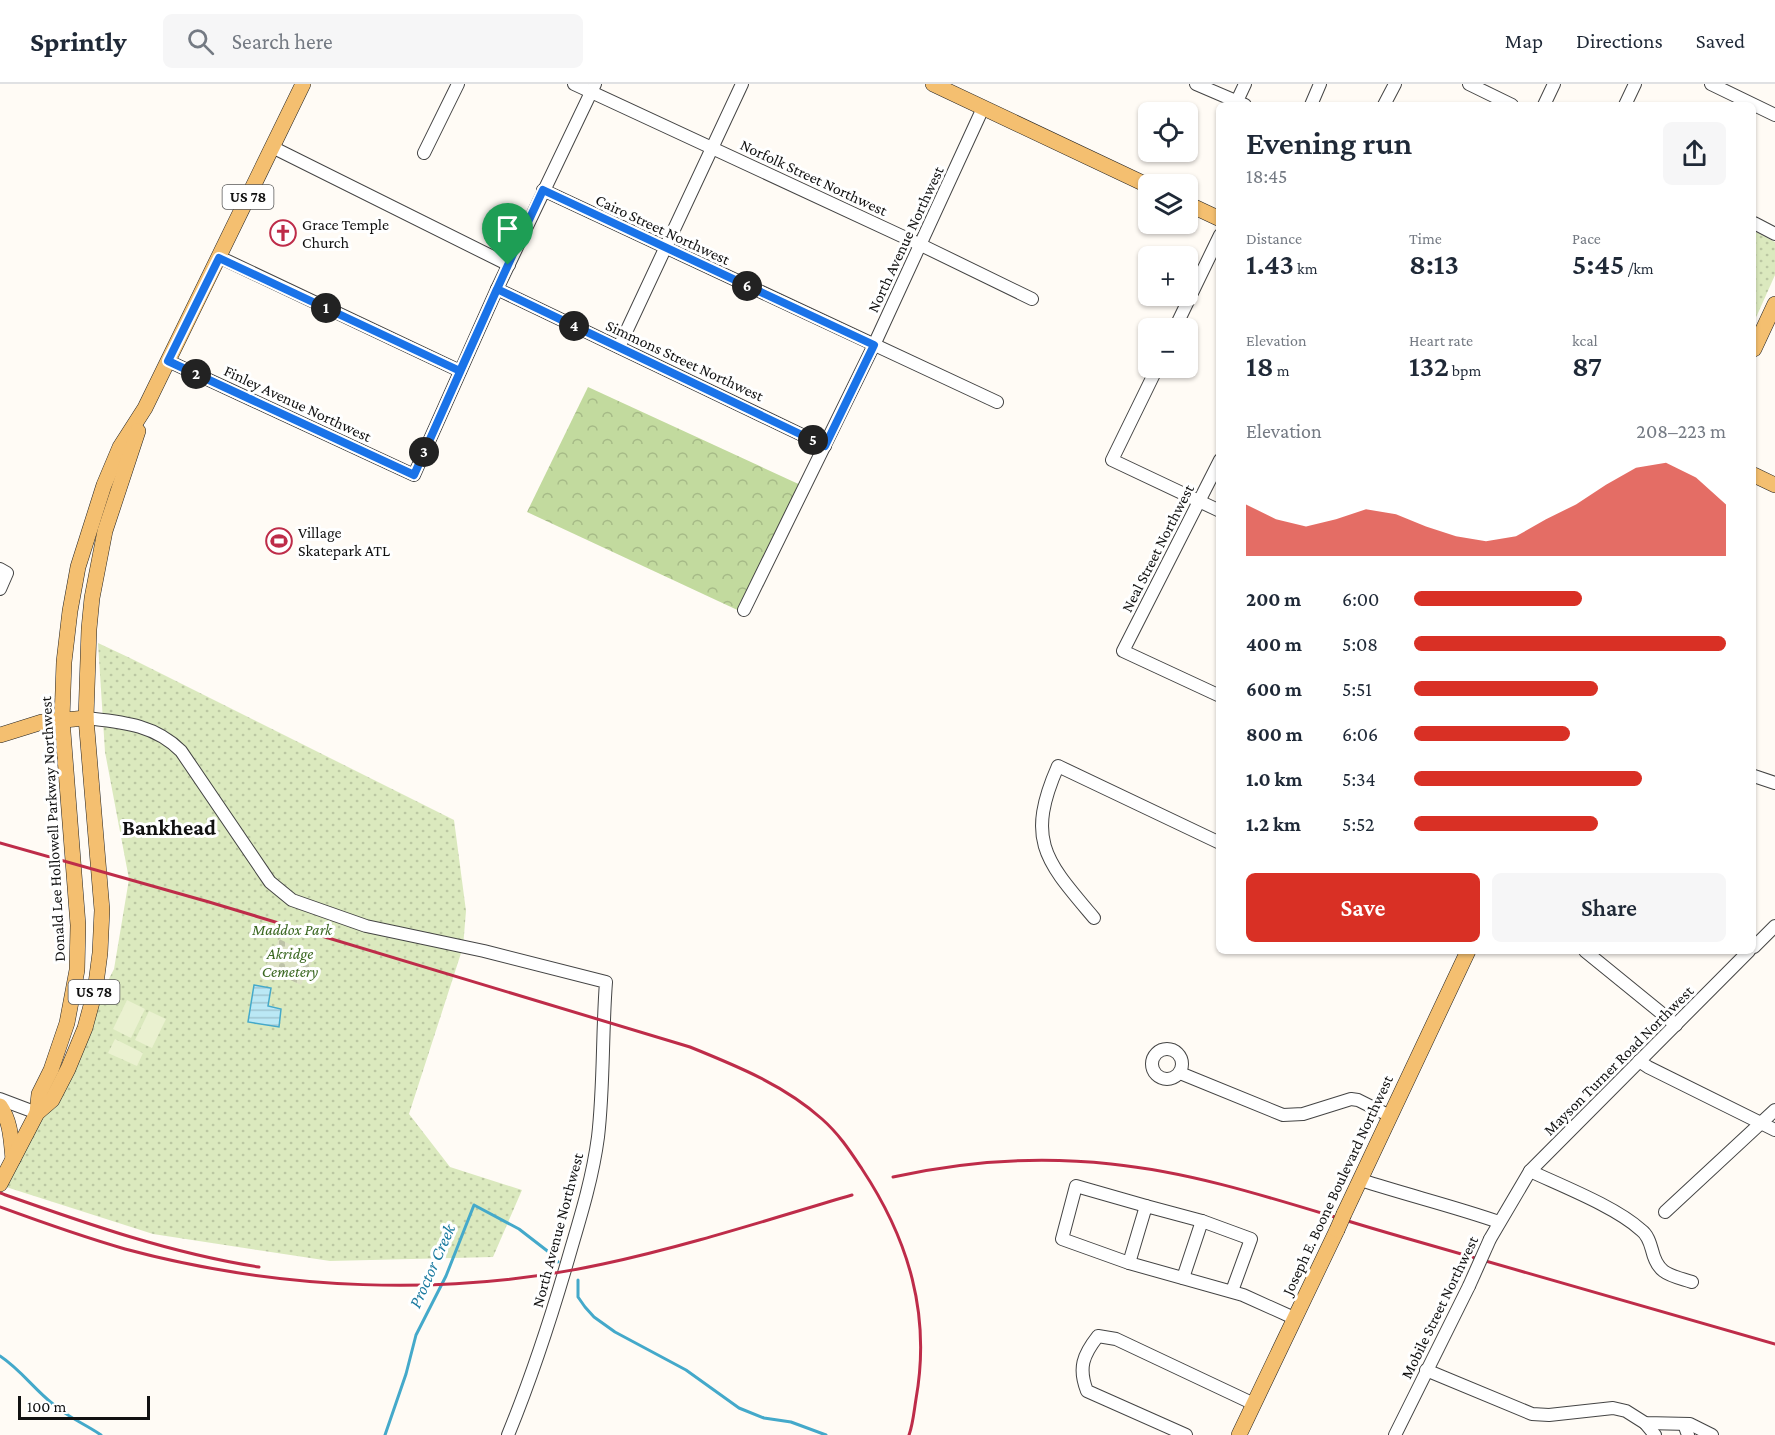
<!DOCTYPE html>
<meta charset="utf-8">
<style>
body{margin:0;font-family:"Crimson Pro",serif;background:#f6f6f7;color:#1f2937;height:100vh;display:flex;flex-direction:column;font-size:22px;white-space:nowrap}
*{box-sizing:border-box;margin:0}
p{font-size:20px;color:#747a83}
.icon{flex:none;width:33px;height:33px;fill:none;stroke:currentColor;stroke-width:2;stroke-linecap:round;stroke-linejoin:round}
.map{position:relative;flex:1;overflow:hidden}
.sheet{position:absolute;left:1216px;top:18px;width:540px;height:852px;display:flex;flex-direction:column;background:#fff;border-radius:9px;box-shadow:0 2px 4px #0004}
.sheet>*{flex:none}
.tools{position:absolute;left:1138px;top:18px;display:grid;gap:12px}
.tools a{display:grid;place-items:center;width:60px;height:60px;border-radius:9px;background:#fff;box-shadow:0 2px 4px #0004;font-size:30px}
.scale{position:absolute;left:18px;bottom:15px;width:132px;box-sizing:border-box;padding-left:6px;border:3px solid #111;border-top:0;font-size:16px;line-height:21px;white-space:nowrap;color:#111;-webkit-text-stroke:4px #fff;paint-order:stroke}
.pin{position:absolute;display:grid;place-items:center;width:51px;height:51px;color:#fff;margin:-62px -26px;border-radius:50% 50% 50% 0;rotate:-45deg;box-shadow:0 0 6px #0007}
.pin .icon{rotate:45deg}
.km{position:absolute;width:30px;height:30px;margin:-15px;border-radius:50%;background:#222;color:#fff;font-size:16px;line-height:30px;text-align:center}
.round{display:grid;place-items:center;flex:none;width:63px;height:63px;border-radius:9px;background:#f6f6f7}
.overview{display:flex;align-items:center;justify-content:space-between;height:102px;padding:0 30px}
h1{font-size:33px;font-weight:600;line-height:45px}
.metrics{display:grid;grid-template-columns:repeat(3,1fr);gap:9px;height:102px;padding:6px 30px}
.metrics div{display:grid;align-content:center}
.metrics b{font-size:30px;font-weight:600}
.metrics small{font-size:16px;font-weight:400}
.metrics p{font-size:16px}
.chart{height:168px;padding:12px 30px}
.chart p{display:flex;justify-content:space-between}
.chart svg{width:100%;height:108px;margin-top:6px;fill:#d93025;opacity:.7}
.primary-button{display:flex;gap:12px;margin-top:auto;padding:12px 30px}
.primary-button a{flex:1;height:69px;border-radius:9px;background:#d93025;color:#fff;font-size:24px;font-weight:600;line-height:69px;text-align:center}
.primary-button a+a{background:#f6f6f7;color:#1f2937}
ul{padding:0 30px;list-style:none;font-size:20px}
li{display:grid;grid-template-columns:96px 72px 1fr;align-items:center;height:45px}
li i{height:15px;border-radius:8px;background:#d93025}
header{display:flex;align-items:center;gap:36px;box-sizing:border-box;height:84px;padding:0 30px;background:#fff;border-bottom:2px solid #e0e1e3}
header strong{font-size:28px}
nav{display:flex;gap:33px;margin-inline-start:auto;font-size:21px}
.search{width:420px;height:54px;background:#f6f6f7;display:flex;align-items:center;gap:15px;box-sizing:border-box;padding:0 21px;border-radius:9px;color:#747a83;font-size:22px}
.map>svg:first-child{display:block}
.green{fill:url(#green-dots)}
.forest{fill:url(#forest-crowns)}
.cemetery{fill:url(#cemetery-stones)}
.pitch{fill:#eaf1d0}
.water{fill:url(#water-rules);stroke:#44a9ca;stroke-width:1.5}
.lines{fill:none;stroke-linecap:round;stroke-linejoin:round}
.stream{stroke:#44a9ca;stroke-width:3}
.minor-casing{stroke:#444;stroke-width:14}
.major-casing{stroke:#222;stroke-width:16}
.minor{stroke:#fff;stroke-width:12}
.major{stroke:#f4bf70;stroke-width:15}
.rail{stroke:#be2c49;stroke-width:3}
.minor-bridge-casing{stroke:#444;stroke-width:14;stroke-linecap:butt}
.major-bridge-casing{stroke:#222;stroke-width:16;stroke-linecap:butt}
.minor-bridge{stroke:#fff;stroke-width:12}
.major-bridge{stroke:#f4bf70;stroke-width:15}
.route-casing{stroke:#fff;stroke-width:12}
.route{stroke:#1a73e8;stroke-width:8}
.labels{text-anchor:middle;stroke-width:6;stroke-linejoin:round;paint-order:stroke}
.shield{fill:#fff;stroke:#585858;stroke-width:1.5}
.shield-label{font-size:15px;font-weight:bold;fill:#111}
.street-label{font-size:16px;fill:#111;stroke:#fff}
.poi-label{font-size:16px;fill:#111;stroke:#fff;text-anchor:start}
.park-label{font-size:16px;font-style:italic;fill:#3b6822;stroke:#fff}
.water-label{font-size:18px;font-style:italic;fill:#1c7ba0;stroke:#fff}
.district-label{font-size:22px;font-weight:bold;fill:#111;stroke:#fff}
</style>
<header>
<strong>Sprintly</strong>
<div class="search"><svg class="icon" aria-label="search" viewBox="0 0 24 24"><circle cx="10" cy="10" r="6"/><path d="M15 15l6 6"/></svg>Search here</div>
<nav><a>Map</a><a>Directions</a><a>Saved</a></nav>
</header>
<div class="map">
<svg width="1775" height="1351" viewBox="0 0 1775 1351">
<defs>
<pattern id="green-dots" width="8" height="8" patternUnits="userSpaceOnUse" patternTransform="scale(1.5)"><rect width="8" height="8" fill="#dbe9be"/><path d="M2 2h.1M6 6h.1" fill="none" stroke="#bbc7a2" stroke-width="1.8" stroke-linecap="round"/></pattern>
<pattern id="forest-crowns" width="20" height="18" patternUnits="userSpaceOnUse" patternTransform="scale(1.5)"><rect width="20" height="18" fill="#c2da9e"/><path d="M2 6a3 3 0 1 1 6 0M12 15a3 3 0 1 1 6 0" fill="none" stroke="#a6ba87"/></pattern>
<pattern id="cemetery-stones" width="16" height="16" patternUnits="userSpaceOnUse" patternTransform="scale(1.5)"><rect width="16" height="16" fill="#dde2c5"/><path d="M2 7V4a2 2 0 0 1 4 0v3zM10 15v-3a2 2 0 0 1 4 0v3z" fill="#bdc1a8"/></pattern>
<pattern id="water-rules" width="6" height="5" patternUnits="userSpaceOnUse" patternTransform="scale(1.5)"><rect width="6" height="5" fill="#bbe8f5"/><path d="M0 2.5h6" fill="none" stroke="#a0c6d1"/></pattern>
</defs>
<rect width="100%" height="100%" fill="#fffbf5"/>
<!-- green -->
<g class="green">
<path d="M1754,147L1775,158V191L1754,238Z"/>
<path d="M98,559L130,574L454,736L466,827L463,863L409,1030L450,1083L522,1106L493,1173L330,1177L153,1150L3,1102L114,885L129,795L105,668Z"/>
</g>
<!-- forest -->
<path class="forest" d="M588,303L805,403L746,530L527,428Z"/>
<!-- cemetery -->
<path class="cemetery" d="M279,855L315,872L301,901L265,884Z"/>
<!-- pitch -->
<g class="pitch">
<path d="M127,916L145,925L131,954L113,945Z"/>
<path d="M149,927L166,935L152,964L135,956Z"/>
<path d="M115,955L143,969L137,982L108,969Z"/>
</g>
<!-- water -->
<path class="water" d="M254,901L271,904L268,922L281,925L279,943L248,938Z"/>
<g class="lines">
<!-- stream -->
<g class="stream">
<path d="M578,1196V1213L585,1223L594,1233L615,1248L686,1286L739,1324L764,1334L791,1338L826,1351"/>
<path d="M0,1272C20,1285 34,1305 53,1320C67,1333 85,1340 101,1351"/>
<path d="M385,1351L406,1290L416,1251L446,1192L474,1121L519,1145L550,1169L558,1178"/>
</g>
<!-- minor casing -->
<g class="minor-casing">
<g id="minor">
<path d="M574,0L921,161L1032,215"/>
<path d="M1196,0L1245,21"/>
<path d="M1469,0L1512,21"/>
<path d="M1711,0L1775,31"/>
<path d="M1237,17L1245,0"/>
<path d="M1311,21L1320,0"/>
<path d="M1384,21L1395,0"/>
<path d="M1544,21L1554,0"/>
<path d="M1625,21L1635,0"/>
<path d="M272,63L509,181"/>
<path d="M424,69L458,0"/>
<path d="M543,106L997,318"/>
<path d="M1754,139L1775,150"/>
<path d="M219,173L460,287"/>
<path d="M497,205L825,362"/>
<path d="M1175,244L1220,151"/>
<path d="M619,263L742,0"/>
<path d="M168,277L414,391L497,205L595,0"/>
<path d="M1157,284L1112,376L1220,427"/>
<path d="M1220,376L1123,567L1220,612"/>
<path d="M0,485L7,489L0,505"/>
<path d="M744,526L874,261L983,24"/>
<path d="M86,634C121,638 154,640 181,667L270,798L292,816L366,842L484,867L606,898C602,950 604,1002 598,1053C593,1091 582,1128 571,1165C553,1228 533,1290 508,1351"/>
<path d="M1754,692L1775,699"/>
<path d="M1094,834C1046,777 1025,757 1058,682L1220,759"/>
<path d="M1754,863L1775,842"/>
<path d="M1585,867L1676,941"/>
<circle cx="1167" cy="980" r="15"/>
<path d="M1639,977L1648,983L1775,1046"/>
<path d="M1180,989L1283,1031L1303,1030L1351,1015L1358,1016L1390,1032"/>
<path d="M0,1015L37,1029"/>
<path d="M1530,1087C1562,1102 1616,1123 1641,1146C1648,1151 1650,1159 1652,1166C1658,1191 1670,1191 1692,1198"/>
<path d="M1361,1096C1407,1111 1453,1122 1499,1138"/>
<path d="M1146,1122L1076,1102L1062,1155L1129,1179L1243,1211L1294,1234"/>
<path d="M1665,1128L1775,1026"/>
<path d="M1490,1155L1530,1087L1749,867"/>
<path d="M1129,1179L1146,1122L1202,1137"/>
<path d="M1183,1194L1202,1137L1251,1155L1232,1207"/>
<path d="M1426,1286L1532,1330L1549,1331L1613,1324L1626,1327L1645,1339L1690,1340L1712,1351"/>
<path d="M1645,1339L1655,1351"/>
<path d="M1684,1340L1688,1351"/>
<path d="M1186,1351L1087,1307C1078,1284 1083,1271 1098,1252L1116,1255L1254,1320"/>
<path d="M1395,1351L1469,1202"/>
</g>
</g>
<!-- major casing -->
<g class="major-casing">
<g id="major">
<path d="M933,0L1149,102"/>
<path d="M1188,120L1220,135"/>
<path d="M1754,265L1775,220"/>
<path d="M1754,391L1775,401"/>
<path d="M0,651L42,638L86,634"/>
<path d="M0,1022C11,1038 11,1056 13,1075"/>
<path d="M37,1029L39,1010L51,986L67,939L77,886L78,841L62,635L64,578L70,527L78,483L104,401L120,363L145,324L303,0"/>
<path d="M0,1100L37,1029L52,1016L68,985L85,944L95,907L100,869L102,826L86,634L89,545L92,514L105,447L138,347"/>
<path d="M1344,1130L1468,867"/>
<path d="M1239,1351L1337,1146"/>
</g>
</g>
<!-- minor -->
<use href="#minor" class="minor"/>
<!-- major -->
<use href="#major" class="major"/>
<!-- rail -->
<g class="rail">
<path d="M0,759L209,818L690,963C737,982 784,1001 822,1035C839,1050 850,1067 862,1085C909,1156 931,1231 916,1315C914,1327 913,1340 909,1351"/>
<path d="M893,1093C965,1077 1037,1072 1111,1080C1210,1090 1306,1126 1402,1153C1527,1189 1651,1225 1775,1260"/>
<path d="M0,1109C85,1139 169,1169 259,1183"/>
<path d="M0,1123C41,1138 83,1153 125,1165C278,1206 447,1214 603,1180C687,1162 770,1135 852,1111"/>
</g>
<!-- minor-bridge casing -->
<g class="minor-bridge-casing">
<path id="minor-bridge" d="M1469,1202L1490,1155"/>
</g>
<!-- major-bridge casing -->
<g class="major-bridge-casing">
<path id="major-bridge" d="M1337,1146L1344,1130"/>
</g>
<!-- minor-bridge -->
<use href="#minor-bridge" class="minor-bridge"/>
<!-- major-bridge -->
<use href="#major-bridge" class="major-bridge"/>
</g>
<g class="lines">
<!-- route casing -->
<g class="route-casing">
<path id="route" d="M508,181L460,287L219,174L168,277L414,391L497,205L825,362L874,261L543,106L508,181"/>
</g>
<!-- route -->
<use href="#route" class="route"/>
</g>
<!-- icons -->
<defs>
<g id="church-ring" transform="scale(1.35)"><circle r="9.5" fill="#fff" stroke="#be2c49" stroke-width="1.5"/><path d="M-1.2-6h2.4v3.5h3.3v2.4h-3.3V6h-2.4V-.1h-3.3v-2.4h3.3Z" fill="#be2c49"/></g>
<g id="stadium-ring" transform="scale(1.35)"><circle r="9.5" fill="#fff" stroke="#be2c49" stroke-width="1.5"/><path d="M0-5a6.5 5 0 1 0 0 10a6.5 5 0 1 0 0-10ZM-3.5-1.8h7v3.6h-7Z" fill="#be2c49"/></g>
</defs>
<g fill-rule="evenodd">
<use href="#church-ring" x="283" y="149"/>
<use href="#stadium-ring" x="279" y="457"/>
</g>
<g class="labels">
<!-- shield labels -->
<g class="shield">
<rect x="222.5" y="101" width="51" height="24" rx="4.5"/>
<rect x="68.5" y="896" width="51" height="24" rx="4.5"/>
</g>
<g class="shield-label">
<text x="248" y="118">US 78</text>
<text x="94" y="913">US 78</text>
</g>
<!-- street labels -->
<g class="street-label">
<text transform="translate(814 93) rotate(25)" y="6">Norfolk Street Northwest</text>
<text transform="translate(663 145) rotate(25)" y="6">Cairo Street Northwest</text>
<text transform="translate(905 155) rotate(-65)" y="6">North Avenue Northwest</text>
<text transform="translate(685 276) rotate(25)" y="6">Simmons Street Northwest</text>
<text transform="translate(298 319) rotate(25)" y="6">Finley Avenue Northwest</text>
<text transform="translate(1157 464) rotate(-63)" y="6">Neal Street Northwest</text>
<text transform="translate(52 745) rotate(-93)" y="6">Donald Lee Hollowell Parkway Northwest</text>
<text transform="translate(1618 976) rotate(-45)" y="6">Mayson Turner Road Northwest</text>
<text transform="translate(1337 1101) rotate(-65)" y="6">Joseph E. Boone Boulevard Northwest</text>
<text transform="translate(557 1146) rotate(-75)" y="6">North Avenue Northwest</text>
<text transform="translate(1439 1223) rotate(-64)" y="6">Mobile Street Northwest</text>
</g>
<!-- poi labels -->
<g class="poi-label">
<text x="302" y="146">Grace Temple<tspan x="302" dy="18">Church</tspan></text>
<text x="298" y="454">Village<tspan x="298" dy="18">Skatepark ATL</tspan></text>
</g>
<!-- park labels -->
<g class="park-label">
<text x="292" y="851">Maddox Park</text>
<text x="290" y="875">Akridge<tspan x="290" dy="18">Cemetery</tspan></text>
</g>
<!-- water labels -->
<g class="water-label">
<text transform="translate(432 1182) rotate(-66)" y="6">Proctor Creek</text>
</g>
<!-- district labels -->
<g class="district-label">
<text x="169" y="751">Bankhead</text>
</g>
</g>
</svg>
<div class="tools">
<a><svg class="icon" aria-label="locate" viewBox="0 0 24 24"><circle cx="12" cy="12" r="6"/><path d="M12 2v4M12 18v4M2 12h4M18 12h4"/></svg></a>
<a><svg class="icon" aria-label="layers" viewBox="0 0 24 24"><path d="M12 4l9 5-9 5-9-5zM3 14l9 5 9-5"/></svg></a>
<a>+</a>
<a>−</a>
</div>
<div class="scale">100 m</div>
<div class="pin" style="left:508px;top:181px;background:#1e9e55"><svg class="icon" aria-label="arrive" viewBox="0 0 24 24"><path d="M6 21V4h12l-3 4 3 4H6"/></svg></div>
<b class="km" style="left:326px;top:224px">1</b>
<b class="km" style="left:196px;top:290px">2</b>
<b class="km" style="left:424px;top:368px">3</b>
<b class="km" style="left:574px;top:242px">4</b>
<b class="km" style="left:813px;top:356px">5</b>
<b class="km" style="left:747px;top:202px">6</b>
<section class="sheet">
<div class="overview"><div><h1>Evening run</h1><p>18:45</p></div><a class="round"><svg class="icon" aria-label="share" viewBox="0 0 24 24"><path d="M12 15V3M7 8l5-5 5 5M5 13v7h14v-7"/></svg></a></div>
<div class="metrics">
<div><p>Distance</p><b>1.43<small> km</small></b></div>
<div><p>Time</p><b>8:13</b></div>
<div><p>Pace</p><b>5:45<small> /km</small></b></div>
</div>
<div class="metrics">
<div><p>Elevation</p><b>18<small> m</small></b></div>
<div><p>Heart rate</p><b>132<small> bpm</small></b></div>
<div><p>kcal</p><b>87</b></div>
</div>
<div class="chart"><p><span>Elevation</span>208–223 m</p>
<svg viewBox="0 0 160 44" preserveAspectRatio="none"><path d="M0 44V23L10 29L20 32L30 29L40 25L50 27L60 32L70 36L80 38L90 36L100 29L110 23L120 15L130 8L140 6L150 12L160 23V44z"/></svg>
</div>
<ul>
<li><b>200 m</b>6:00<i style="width:54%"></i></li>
<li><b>400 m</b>5:08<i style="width:100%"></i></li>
<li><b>600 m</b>5:51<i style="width:59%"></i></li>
<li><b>800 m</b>6:06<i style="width:50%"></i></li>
<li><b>1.0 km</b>5:34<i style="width:73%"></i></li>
<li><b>1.2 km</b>5:52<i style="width:59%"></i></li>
</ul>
<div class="primary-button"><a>Save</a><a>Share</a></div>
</section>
</div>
